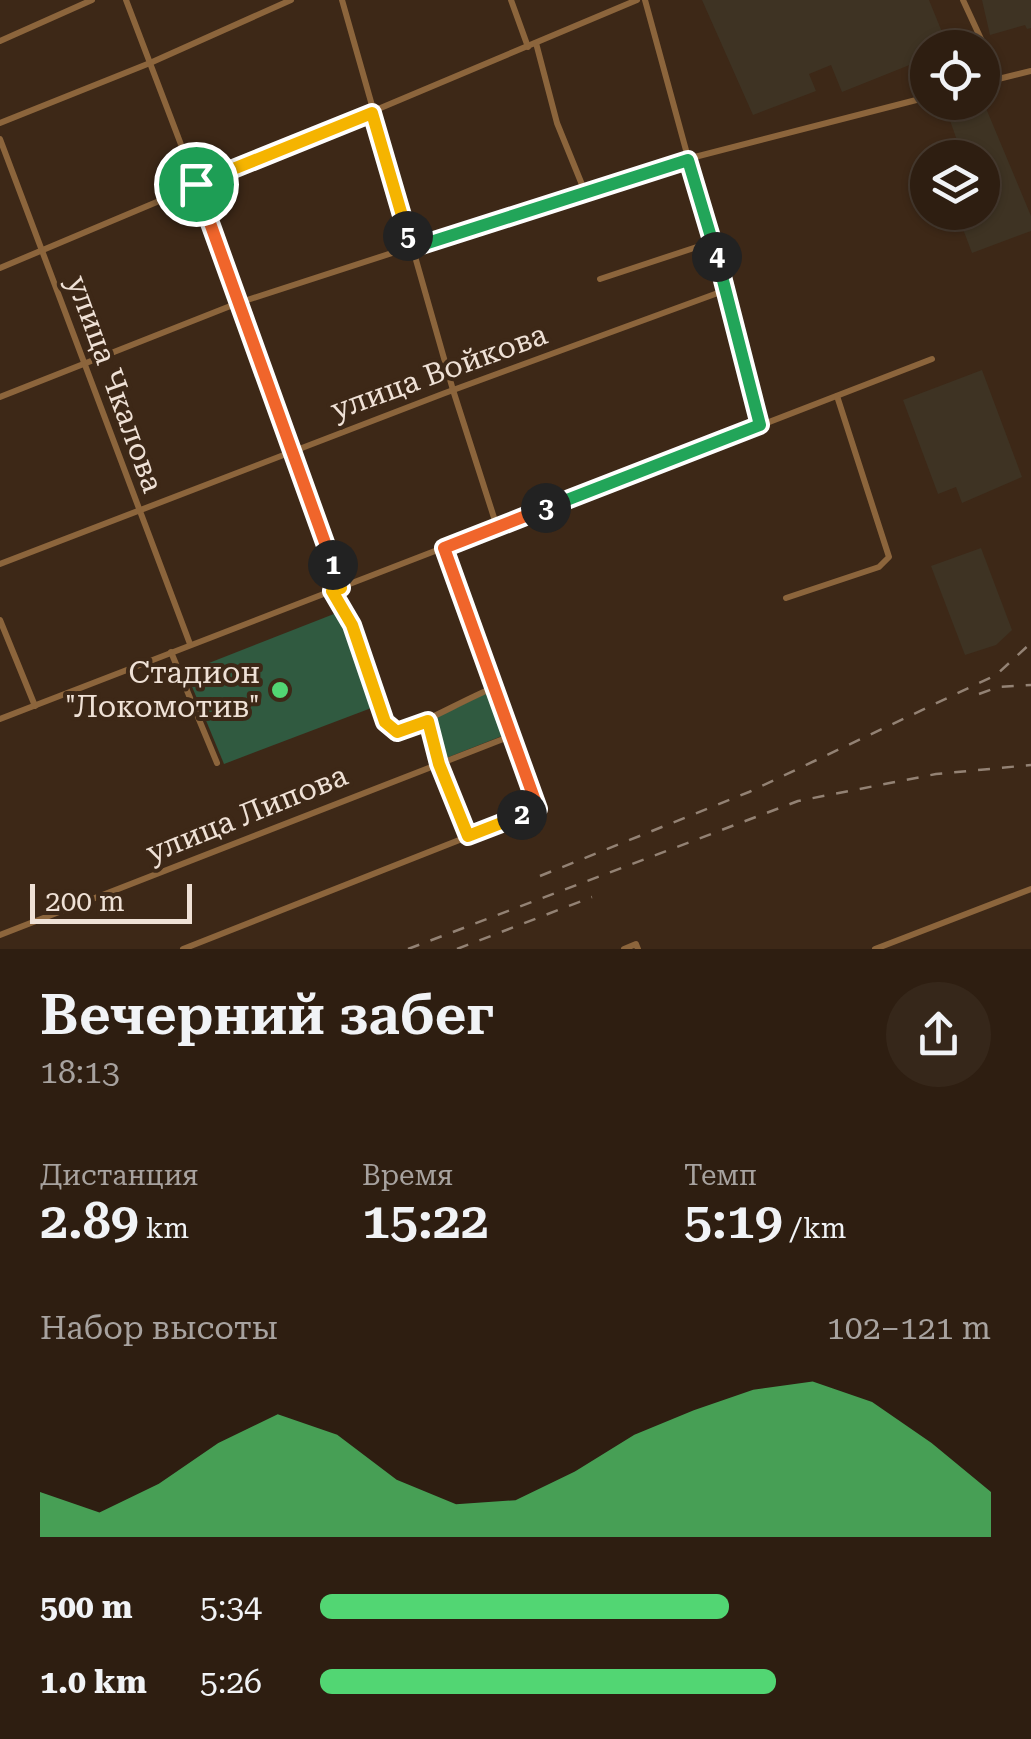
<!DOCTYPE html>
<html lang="ru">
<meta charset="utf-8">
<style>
body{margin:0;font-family:"Roboto Serif",serif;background:#36271a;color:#f1f3f6;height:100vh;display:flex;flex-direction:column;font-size:38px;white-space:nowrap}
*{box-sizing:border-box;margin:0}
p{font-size:32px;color:#a7a29f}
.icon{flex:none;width:55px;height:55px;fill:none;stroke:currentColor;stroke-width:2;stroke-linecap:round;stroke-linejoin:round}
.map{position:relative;height:949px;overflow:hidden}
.details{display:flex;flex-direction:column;background:#2e1e11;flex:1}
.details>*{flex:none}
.buttons{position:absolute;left:910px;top:30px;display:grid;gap:20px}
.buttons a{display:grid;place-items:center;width:90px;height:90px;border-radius:50%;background:#2e1e11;box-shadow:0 2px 8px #0004,0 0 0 2px #493c31;font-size:50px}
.scale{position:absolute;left:30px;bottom:25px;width:162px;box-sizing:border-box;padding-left:10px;border:5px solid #efe1d6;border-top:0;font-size:28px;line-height:35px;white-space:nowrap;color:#efe1d6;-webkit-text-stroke:8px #3d2817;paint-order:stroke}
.pin{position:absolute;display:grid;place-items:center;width:85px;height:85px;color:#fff;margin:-42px;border:5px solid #fff;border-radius:50%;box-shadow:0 2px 10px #0007}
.km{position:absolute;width:50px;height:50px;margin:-25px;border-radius:50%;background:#222;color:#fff;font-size:28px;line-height:50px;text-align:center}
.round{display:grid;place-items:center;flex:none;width:105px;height:105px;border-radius:52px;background:#36271a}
.head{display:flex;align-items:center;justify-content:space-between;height:170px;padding:0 40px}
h1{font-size:55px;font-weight:600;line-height:75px}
.metrics{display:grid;grid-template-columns:repeat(3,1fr);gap:15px;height:170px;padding:10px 40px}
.metrics div{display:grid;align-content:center}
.metrics b{font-size:50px;font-weight:600}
.metrics small{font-size:28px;font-weight:400}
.metrics p{font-size:28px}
.chart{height:280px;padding:20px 40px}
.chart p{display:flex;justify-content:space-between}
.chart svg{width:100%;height:180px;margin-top:10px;fill:#52d673;opacity:.7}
ul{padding:0 40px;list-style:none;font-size:32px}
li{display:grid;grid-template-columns:160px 120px 1fr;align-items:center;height:75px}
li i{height:25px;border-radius:12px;background:#52d673}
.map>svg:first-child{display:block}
.industrial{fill:#3e3323}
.green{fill:#305a40}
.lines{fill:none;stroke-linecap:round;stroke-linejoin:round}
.minor{stroke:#8c653c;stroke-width:6}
.rail{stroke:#938274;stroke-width:2.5;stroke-dasharray:12 12;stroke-linecap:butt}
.split-1-casing{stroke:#fff;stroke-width:20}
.split-2-casing{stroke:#fff;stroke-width:20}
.split-3-casing{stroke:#fff;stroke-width:20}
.split-4-casing{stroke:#fff;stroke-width:20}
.split-5-casing{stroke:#fff;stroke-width:20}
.split-6-casing{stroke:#fff;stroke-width:20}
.split-1{stroke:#f0652b;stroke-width:12}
.split-2{stroke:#f5b400;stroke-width:12}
.split-3{stroke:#f0652b;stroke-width:12}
.split-4{stroke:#22a559;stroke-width:12}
.split-5{stroke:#22a559;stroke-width:12}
.split-6{stroke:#f5b400;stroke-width:12}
.poi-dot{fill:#52d673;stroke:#3d2817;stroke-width:4}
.labels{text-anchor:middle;stroke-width:8;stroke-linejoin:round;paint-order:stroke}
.street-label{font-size:30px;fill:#efe1d6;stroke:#3d2817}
.poi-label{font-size:30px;fill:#efe1d6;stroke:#3d2817;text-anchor:end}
</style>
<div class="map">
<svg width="1031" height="949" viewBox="0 0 1031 949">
<rect width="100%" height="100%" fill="#3d2817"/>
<!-- industrial -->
<g class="industrial">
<path d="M702,0H929L942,32L940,38L944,47L928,48L927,58L842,92L831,65L809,74L816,91L753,115Z"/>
<path d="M982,0H1031V28L1027,29L1025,25L990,35Z"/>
<path d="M983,101L1031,216V231L972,253L957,213L982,212V158L960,157L962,155L944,103Z"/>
<path d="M982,370L1022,477L962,503L956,487L938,494L903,400Z"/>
<path d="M981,548L1012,630L996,645L965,655L931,566Z"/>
</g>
<!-- green -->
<g class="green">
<path d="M339,612L374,707L224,764L186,672Z"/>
<path d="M487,693L493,696L503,723L502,736L441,760L431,729L433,719Z"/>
</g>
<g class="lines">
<!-- minor -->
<g class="minor">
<path d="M126,0L196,184L341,588"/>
<path d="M342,0L453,390L497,527"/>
<path d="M511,0L528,47"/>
<path d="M645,0L761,425"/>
<path d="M963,0L999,78"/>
<path d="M0,41L92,0"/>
<path d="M536,43L557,123L585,192"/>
<path d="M982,83L1031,71"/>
<path d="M0,123L150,63L291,0"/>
<path d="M0,139L190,644"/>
<path d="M0,268L637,0"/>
<path d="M600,279L712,242"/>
<path d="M0,397L238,303L466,229L687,159L928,97"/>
<path d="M0,564L445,393L726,290"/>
<path d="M332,591L352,625L385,722L397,732C431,720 461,701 495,687"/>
<path d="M786,598L879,567L889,557L837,396"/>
<path d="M0,620L35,706"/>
<path d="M171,652L217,763"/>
<path d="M0,719L932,359"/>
<path d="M428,721L439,764L468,836"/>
<path d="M0,935L511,736"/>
<path d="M183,949L538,809L444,548"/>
<path d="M624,949L636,944L638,949"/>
<path d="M875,949L1031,889"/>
</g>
<!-- rail -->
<g class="rail">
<path d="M979,694L998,687L1031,685"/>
<path d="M540,876L749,792L996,675L1031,643"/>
<path d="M408,949L798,801L936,774L1031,765"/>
<path d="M457,949L592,897"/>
</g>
</g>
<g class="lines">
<!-- split-1 casing -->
<g class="split-1-casing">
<path id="split-1" d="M196,184L333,565"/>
</g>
<!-- split-2 casing -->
<g class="split-2-casing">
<path id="split-2" d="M333,565L341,588L332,591L352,625L385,722L397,732L428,721L439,764L468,836L522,815"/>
</g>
<!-- split-3 casing -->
<g class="split-3-casing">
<path id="split-3" d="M522,815L538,809L444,548L546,508"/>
</g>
<!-- split-4 casing -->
<g class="split-4-casing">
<path id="split-4" d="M546,508L760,425L717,257"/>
</g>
<!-- split-5 casing -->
<g class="split-5-casing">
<path id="split-5" d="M408,236L412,248L688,160L717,257"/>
</g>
<!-- split-6 casing -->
<g class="split-6-casing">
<path id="split-6" d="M196,184L372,113L408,236"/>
</g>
<!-- split-1 -->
<use href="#split-1" class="split-1"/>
<!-- split-2 -->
<use href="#split-2" class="split-2"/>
<!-- split-3 -->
<use href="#split-3" class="split-3"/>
<!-- split-4 -->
<use href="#split-4" class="split-4"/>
<!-- split-5 -->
<use href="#split-5" class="split-5"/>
<!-- split-6 -->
<use href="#split-6" class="split-6"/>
</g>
<!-- markers -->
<circle class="poi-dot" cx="280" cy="690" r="10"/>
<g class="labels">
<!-- street labels -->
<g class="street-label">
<text transform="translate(439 372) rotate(-20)" y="10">улица Войкова</text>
<text transform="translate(115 384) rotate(70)" y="10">улица Чкалова</text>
<text transform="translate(247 814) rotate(-22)" y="10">улица Липова</text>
</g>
<!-- poi labels -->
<g class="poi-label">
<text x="260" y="683">Стадион<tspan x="260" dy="34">"Локомотив"</tspan></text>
</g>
</g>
</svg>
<div class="buttons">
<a><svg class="icon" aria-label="locate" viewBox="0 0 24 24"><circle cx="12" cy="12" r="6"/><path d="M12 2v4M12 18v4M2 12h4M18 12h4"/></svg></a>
<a><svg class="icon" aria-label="layers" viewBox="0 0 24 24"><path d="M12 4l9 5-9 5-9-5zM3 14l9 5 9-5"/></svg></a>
</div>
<div class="scale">200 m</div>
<div class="pin" style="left:196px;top:184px;background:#1e9e55"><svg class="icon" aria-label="arrive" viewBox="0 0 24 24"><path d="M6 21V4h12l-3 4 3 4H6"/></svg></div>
<b class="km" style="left:333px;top:565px">1</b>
<b class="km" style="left:522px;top:815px">2</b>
<b class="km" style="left:546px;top:508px">3</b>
<b class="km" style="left:717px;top:257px">4</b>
<b class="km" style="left:408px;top:236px">5</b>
</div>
<section class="details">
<div class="head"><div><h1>Вечерний забег</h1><p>18:13</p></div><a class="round"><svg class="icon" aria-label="share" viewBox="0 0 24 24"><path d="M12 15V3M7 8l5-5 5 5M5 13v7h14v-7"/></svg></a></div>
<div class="metrics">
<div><p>Дистанция</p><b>2.89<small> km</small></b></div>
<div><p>Время</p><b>15:22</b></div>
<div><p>Темп</p><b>5:19<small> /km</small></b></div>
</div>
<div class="chart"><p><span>Набор высоты</span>102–121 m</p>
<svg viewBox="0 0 160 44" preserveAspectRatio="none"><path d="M0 44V33L10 38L20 31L30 21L40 14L50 19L60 30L70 36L80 35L90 28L100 19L110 13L120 8L130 6L140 11L150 21L160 33V44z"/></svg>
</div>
<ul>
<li><b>500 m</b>5:34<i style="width:61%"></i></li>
<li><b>1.0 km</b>5:26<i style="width:68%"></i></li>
</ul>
</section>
